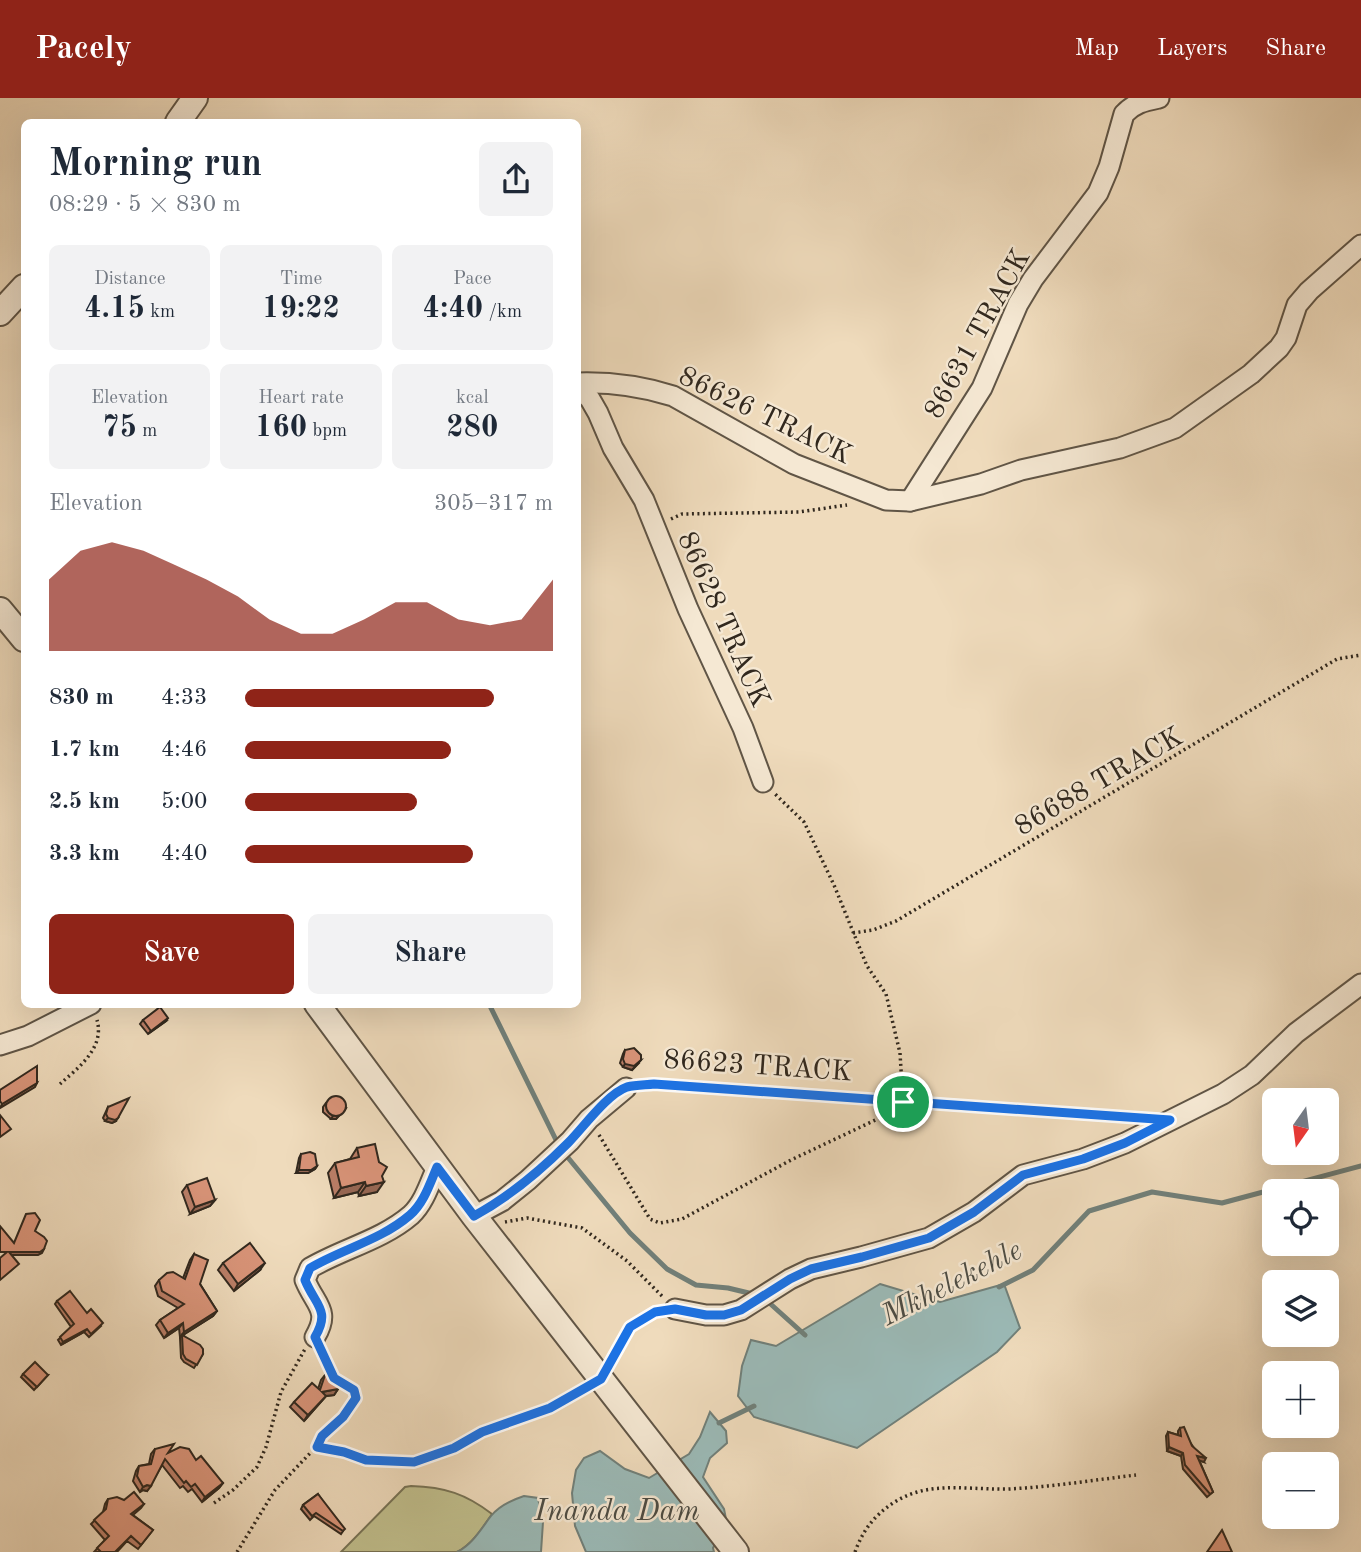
<!DOCTYPE html>
<meta charset="utf-8">
<style>
body{margin:0;font-family:"Old Standard TT",serif;background:#f2f2f3;color:#1f2937;height:100vh;display:flex;flex-direction:column;font-size:26px;white-space:nowrap}
*{box-sizing:border-box;margin:0}
p{font-size:23px;color:#747a83}
.icon{flex:none;width:38px;height:38px;fill:none;stroke:currentColor;stroke-width:2;stroke-linecap:round;stroke-linejoin:round}
.map{position:relative;flex:1;overflow:hidden}
.drawer{position:absolute;left:21px;top:21px;width:560px;height:889px;display:flex;flex-direction:column;background:#fff;border-radius:10px;box-shadow:0 7px 28px #0002}
.drawer>*{flex:none}
.needle{width:46px;rotate:194deg}
.controls{position:absolute;left:1262px;top:990px;display:grid;gap:14px}
.controls a{display:grid;place-items:center;width:77px;height:77px;border-radius:10px;background:#fff;box-shadow:0 7px 28px #0002;font-size:35px}
.pin{position:absolute;display:grid;place-items:center;width:60px;height:60px;color:#fff;margin:-30px;border:4px solid #fff;border-radius:50%;box-shadow:0 2px 7px #0007}
.round{display:grid;place-items:center;flex:none;width:74px;height:74px;border-radius:10px;background:#f2f2f3}
.summary{display:flex;align-items:center;justify-content:space-between;height:119px;padding:0 28px}
h1{font-size:38px;font-weight:700;line-height:52px}
.stats{display:grid;grid-template-columns:repeat(3,1fr);gap:10px;height:119px;padding:7px 28px}
.stats div{display:grid;align-content:center;border-radius:10px;background:#f2f2f3;text-align:center}
.stats b{font-size:30px;font-weight:700}
.stats small{font-size:19px;font-weight:400}
.stats p{font-size:19px}
.chart{height:196px;padding:14px 28px}
.chart p{display:flex;justify-content:space-between}
.chart svg{width:100%;height:126px;margin-top:7px;fill:#8f2418;opacity:.7}
.button{display:flex;gap:14px;margin-top:auto;padding:14px 28px}
.button a{flex:1;height:80px;border-radius:10px;background:#8f2418;color:#fff;font-size:28px;font-weight:700;line-height:80px;text-align:center}
.button a+a{background:#f2f2f3;color:#1f2937}
ul{padding:0 28px;list-style:none;font-size:23px}
li{display:grid;grid-template-columns:112px 84px 1fr;align-items:center;height:52px}
li i{height:18px;border-radius:9px;background:#8f2418}
header{display:flex;align-items:center;gap:42px;box-sizing:border-box;height:98px;padding:0 35px;background:#8f2418;color:#fff}
header strong{font-size:33px}
nav{display:flex;gap:38px;margin-inline-start:auto;font-size:24px}
.map>svg:first-child{display:block}
.green{fill:#c0be8c;stroke:#787355;stroke-width:2}
.water{fill:#9bbab7;stroke:#71807a;stroke-width:2}
.lines{fill:none;stroke-linecap:round;stroke-linejoin:round}
.stream{stroke:#71807a;stroke-width:5}
.minor-casing{stroke:#605546;stroke-width:23}
.tertiary-casing{stroke:#605546;stroke-width:28}
.path{stroke:#31281e;stroke-width:3.5;stroke-dasharray:2 3.5;stroke-linecap:butt}
.minor{stroke:#f5e8d3;stroke-width:19}
.tertiary{stroke:#f5e8d3;stroke-width:24}
.wall{fill:#ba7e67;stroke:#31281e;stroke-width:2}
.shaded-wall{fill:#976754;stroke:#31281e;stroke-width:2}
.building{fill:#d89378;stroke:#31281e;stroke-width:2}
.route-casing{stroke:#fff;stroke-width:14}
.route{stroke:#1a73e8;stroke-width:9}
.labels{text-anchor:middle;stroke-width:5;stroke-linejoin:round;paint-order:stroke}
.street-label{font-size:28px;fill:#31281e;stroke:#f5e8d3}
.water-label{font-size:30px;font-style:italic;fill:#4c4c44;stroke:#f5e8d3}
</style>
<header>
<strong>Pacely</strong>
<nav><a>Map</a><a>Layers</a><a>Share</a></nav>
</header>
<div class="map">
<svg width="1361" height="1454" viewBox="0 0 1361 1454">
<rect width="100%" height="100%" fill="#efdbbc"/>
<filter id="stains"><feTurbulence type="fractalNoise" baseFrequency=".00286" numOctaves="4"/><feColorMatrix values="0 0 0 0 .2 0 0 0 0 .09 0 0 0 0 .02 0 0 0 .5 -.17"/></filter>
<radialGradient id="worn" r=".72"><stop offset=".6" stop-color="#630" stop-opacity="0"/><stop offset="1" stop-color="#630" stop-opacity=".3"/></radialGradient>
<!-- green -->
<path class="green" d="M411,1388C445,1389 466,1396 492,1416C483,1429 472,1447 457,1454H341L405,1389Z"/>
<!-- water -->
<g class="water">
<path d="M880,1186L940,1204L1004,1186L1020,1230L997,1254L857,1350L754,1319L738,1298L742,1268L751,1242L776,1248Z"/>
<path d="M710,1314L726,1333L727,1345L710,1360L703,1379L724,1411L727,1426L713,1450L714,1454H586L575,1428L572,1395L576,1372L584,1360L600,1353L625,1371L649,1380L689,1356L700,1339Z"/>
<path d="M524,1398L538,1400L543,1424L541,1454H457C472,1447 481,1431 491,1418C499,1408 512,1402 524,1398Z"/>
</g>
<g class="lines">
<!-- stream -->
<g class="stream">
<path d="M489,906L559,1048"/>
<path d="M565,1056L630,1135L667,1171L696,1187L728,1190L753,1196"/>
<path d="M999,1189L1033,1172L1089,1113L1152,1094L1222,1105L1361,1068"/>
<path d="M765,1201L805,1237"/>
<path d="M719,1325L754,1308"/>
</g>
<!-- minor casing -->
<g class="minor-casing">
<g id="minor">
<path d="M578,285C611,284 641,288 673,298L794,366L886,402L910,403L981,386L1021,372L1120,350L1175,330L1251,276L1279,250L1286,240L1297,207L1309,193L1361,147"/>
<path d="M578,289L590,301L598,315L613,350L644,402L688,511L743,630L763,684"/>
<path d="M910,403L982,290L1018,206L1033,181L1098,95L1109,69L1124,16C1134,5 1145,3 1159,0"/>
<path d="M0,947L28,938L91,906"/>
<path d="M474,1118L502,1103L528,1082L570,1043L589,1021L626,990"/>
<path d="M675,1211L706,1217H724L741,1212L790,1181L811,1171L861,1159L929,1140L974,1114L1023,1077L1083,1061L1125,1045L1223,996L1252,977L1296,935L1361,886"/>
<path d="M315,1239C331,1212 315,1207 305,1182L310,1170C342,1151 382,1142 411,1117C424,1105 430,1085 437,1069"/>
</g>
</g>
<!-- tertiary casing -->
<g class="tertiary-casing">
<g id="tertiary">
<path d="M178,24L195,0"/>
<path d="M0,215L24,189"/>
<path d="M0,512L24,541"/>
<path d="M317,906L474,1118L736,1454"/>
</g>
</g>
<!-- path -->
<g class="path">
<path d="M671,421L682,416L799,414L847,407"/>
<path d="M853,835L873,832L896,823L1337,561L1361,557"/>
<path d="M60,986C78,970 105,950 97,922"/>
<path d="M642,988L655,986L1133,1020"/>
<path d="M599,1037L650,1121L660,1125L682,1121L791,1062L888,1016L903,1004L900,955L886,896L867,868L834,787L804,724L774,695"/>
<path d="M505,1124L527,1120L582,1130L627,1163L663,1199"/>
<path d="M321,1254L332,1278"/>
<path d="M612,1261C622,1239 634,1220 658,1213"/>
<path d="M317,1349L322,1338L343,1319L356,1300L354,1292L338,1283"/>
<path d="M214,1405L233,1392L257,1369L266,1349L281,1294L305,1251"/>
<path d="M237,1454L275,1392L316,1349C349,1355 378,1365 412,1364C437,1362 459,1345 480,1334C492,1329 505,1328 516,1323C541,1314 561,1302 584,1290"/>
<path d="M855,1454C860,1440 867,1428 877,1418C917,1379 958,1392 1008,1391C1051,1389 1094,1382 1136,1377"/>
</g>
<!-- minor -->
<use href="#minor" class="minor"/>
<!-- tertiary -->
<use href="#tertiary" class="tertiary"/>
</g>
<!-- wall -->
<g class="wall">
<path d="M143,922L166,923L148,936L140,926Z"/>
<path d="M625,952L639,965L632,972L623,969L620,965L623,956Z"/>
<path d="M326,1005L346,1010L336,1021H331L323,1014V1009Z"/>
<path d="M108,1009L116,1023L112,1025L105,1023L103,1020Z"/>
<path d="M357,1050L382,1078L377,1094L359,1098L358,1094L334,1100L328,1075L335,1065L350,1061Z"/>
<path d="M301,1056L317,1068L315,1071L308,1075H296L299,1060Z"/>
<path d="M187,1087L215,1102L210,1108L190,1116L182,1094Z"/>
<path d="M194,1156L200,1186L217,1213L213,1218L183,1237L203,1256L194,1270L184,1264L181,1260L180,1240L181,1238L180,1239L179,1230L164,1240L156,1227L160,1222L178,1210L158,1198L155,1188L159,1182L183,1180L190,1162Z"/>
<path d="M223,1165L260,1172L234,1193L218,1172Z"/>
<path d="M57,1203L87,1215L101,1228L89,1239L84,1234L61,1247L58,1242L71,1229L55,1206Z"/>
<path d="M23,1276L48,1277L34,1292L21,1279Z"/>
<path d="M325,1277L338,1291L334,1297L326,1298L304,1323L290,1309L294,1304L318,1291L321,1282Z"/>
<path d="M1180,1330L1204,1364L1199,1362L1213,1394L1207,1399L1183,1371L1181,1358L1167,1353L1166,1338L1168,1334L1178,1337V1333Z"/>
<path d="M155,1351L196,1362L223,1385L219,1390L202,1404L192,1391L188,1394L183,1388L180,1390L162,1367L147,1393L143,1392L140,1394L133,1383L136,1373L139,1368L149,1366L151,1356Z"/>
<path d="M318,1396L343,1433L341,1436L314,1418L310,1422L301,1411L303,1407Z"/>
<path d="M108,1401L124,1402L144,1406L141,1410L133,1417L153,1432L138,1451L127,1443L117,1454H94L105,1442L91,1426L103,1414L105,1406Z"/>
</g>
<!-- shaded-wall -->
<g class="shaded-wall">
<path d="M168,920L166,923L148,936L151,933Z"/>
<path d="M641,962L632,972L623,969L625,966Z"/>
<path d="M37,985L35,989L0,1010L2,1006Z"/>
<path d="M346,1010L336,1021H331L333,1018Z"/>
<path d="M108,1020H118L116,1023L112,1025L105,1023Z"/>
<path d="M317,1068L315,1071L308,1075H296L299,1072Z"/>
<path d="M365,1084L358,1094L334,1100L341,1090Z"/>
<path d="M384,1084L377,1094L359,1098L366,1088Z"/>
<path d="M215,1102L210,1108L190,1116L195,1109Z"/>
<path d="M44,1151L42,1155L38,1157H7L9,1154Z"/>
<path d="M265,1165L260,1172L234,1193L238,1186Z"/>
<path d="M217,1213L213,1218L180,1239L184,1234Z"/>
<path d="M183,1225L179,1230L164,1240L168,1235Z"/>
<path d="M87,1231L84,1234L61,1247L63,1244Z"/>
<path d="M338,1291L334,1297L326,1298L304,1323L322,1294Z"/>
<path d="M1169,1349L1183,1355L1181,1358L1167,1353Z"/>
<path d="M1197,1358L1206,1360L1204,1364L1194,1361Z"/>
<path d="M223,1385L219,1390L202,1404L205,1399Z"/>
<path d="M147,1387L151,1388L147,1393L143,1392L140,1394L143,1389Z"/>
</g>
<!-- building -->
<g class="building">
<path d="M160,909L168,920L151,933L143,922Z"/>
<path d="M634,950L641,957V962L634,968L625,966L623,961L625,952Z"/>
<path d="M37,968V985L2,1006L0,1003V992Z"/>
<circle cx="336" cy="1008" r="10"/>
<path d="M129,1000L118,1020L115,1022L108,1020L106,1016L108,1009Z"/>
<path d="M0,1017L11,1031L0,1039Z"/>
<path d="M375,1046L379,1064L387,1069L382,1078L384,1084L366,1088L365,1084L341,1090L335,1065L359,1059L357,1050Z"/>
<path d="M310,1054L315,1056L317,1068L311,1072H299L301,1056Z"/>
<path d="M207,1080L215,1102L195,1109L187,1087Z"/>
<path d="M35,1115L40,1122L35,1133L44,1139L47,1143L44,1151L40,1154H9L19,1166L0,1182V1160L7,1154H0V1128L14,1145L26,1116Z"/>
<path d="M250,1145L265,1165L238,1186L223,1165Z"/>
<path d="M194,1156L208,1162L200,1186L217,1213L184,1234L183,1225L168,1235L160,1222L184,1206L162,1193L159,1182L167,1175L173,1174L185,1181Z"/>
<path d="M70,1193L87,1215L91,1211L103,1225L91,1236L87,1231L63,1244L60,1239L74,1226L57,1203Z"/>
<path d="M182,1237L200,1247L203,1251V1256L197,1267L186,1261L183,1256Z"/>
<path d="M35,1264L48,1277L37,1289L23,1276Z"/>
<path d="M334,1275L341,1282L338,1291L322,1294L326,1298L308,1317L294,1304L312,1285L320,1292L325,1277Z"/>
<path d="M1184,1329L1192,1348L1206,1360L1197,1358L1213,1394L1210,1396L1185,1367L1183,1355L1169,1349L1168,1334L1181,1338L1180,1330Z"/>
<path d="M174,1346L168,1355L180,1349L189,1351L196,1362L201,1358L223,1385L205,1399L195,1386L191,1389L186,1383L184,1385L165,1361L151,1388L147,1387L143,1389L137,1378L139,1368L151,1366L155,1351Z"/>
<path d="M134,1394L144,1406L131,1416L153,1432L141,1447L131,1438L115,1454H101L97,1450L109,1438L94,1422L106,1411L108,1401L117,1399L124,1402Z"/>
<path d="M318,1396L345,1431L343,1433L316,1415L312,1418L303,1407Z"/>
<path d="M1222,1432L1232,1454H1207Z"/>
</g>
<g class="lines">
<!-- route casing -->
<g class="route-casing">
<path id="route" d="M654,986L1170,1022L1125,1045L1083,1061L1023,1077L974,1114L929,1140L862,1159L811,1171L790,1181L741,1212L724,1217H706L675,1211L655,1214L630,1229L601,1281L550,1310L482,1334L454,1350L414,1364L366,1362L344,1354L317,1349L322,1338L343,1319L356,1300L354,1292L334,1280L315,1239C331,1212 315,1207 305,1182L310,1170C342,1151 381,1142 410,1117C424,1105 430,1085 437,1069L474,1118C509,1099 540,1073 568,1045C583,1030 607,996 627,989C636,987 646,987 654,986Z"/>
</g>
<!-- route -->
<use href="#route" class="route"/>
</g>
<g class="labels">
<!-- street labels -->
<g class="street-label">
<text transform="translate(976 235) rotate(-61)" y="10">86631 TRACK</text>
<text transform="translate(766 316) rotate(26)" y="10">86626 TRACK</text>
<text transform="translate(725 521) rotate(66)" y="10">86628 TRACK</text>
<text transform="translate(1098 682) rotate(-30)" y="10">86688 TRACK</text>
<text transform="translate(758 966) rotate(4)" y="10">86623 TRACK</text>
</g>
<!-- water labels -->
<g class="water-label">
<text transform="translate(951 1184) rotate(-27)" y="10">Mkhelekehle</text>
<text x="617" y="1422">Inanda Dam</text>
</g>
</g>
<rect width="100%" height="100%" filter="url(#stains)"/>
<rect width="100%" height="100%" fill="url(#worn)"/>
</svg>
<div class="controls">
<a><svg class="needle" viewBox="-14 -14 28 28"><path d="M0-13l5 13h-10z" fill="#e53935"/><path d="M0 13l5-13h-10z" fill="#747a83"/></svg></a>
<a><svg class="icon" aria-label="locate" viewBox="0 0 24 24"><circle cx="12" cy="12" r="6"/><path d="M12 2v4M12 18v4M2 12h4M18 12h4"/></svg></a>
<a><svg class="icon" aria-label="layers" viewBox="0 0 24 24"><path d="M12 4l9 5-9 5-9-5zM3 14l9 5 9-5"/></svg></a>
<a>+</a>
<a>−</a>
</div>
<div class="pin" style="left:903px;top:1004px;background:#1e9e55"><svg class="icon" aria-label="arrive" viewBox="0 0 24 24"><path d="M6 21V4h12l-3 4 3 4H6"/></svg></div>
<section class="drawer">
<div class="summary"><div><h1>Morning run</h1><p>08:29 · 5 × 830 m</p></div><a class="round"><svg class="icon" aria-label="share" viewBox="0 0 24 24"><path d="M12 15V3M7 8l5-5 5 5M5 13v7h14v-7"/></svg></a></div>
<div class="stats">
<div><p>Distance</p><b>4.15<small> km</small></b></div>
<div><p>Time</p><b>19:22</b></div>
<div><p>Pace</p><b>4:40<small> /km</small></b></div>
</div>
<div class="stats">
<div><p>Elevation</p><b>75<small> m</small></b></div>
<div><p>Heart rate</p><b>160<small> bpm</small></b></div>
<div><p>kcal</p><b>280</b></div>
</div>
<div class="chart"><p><span>Elevation</span>305–317 m</p>
<svg viewBox="0 0 160 44" preserveAspectRatio="none"><path d="M0 44V19L10 9L20 6L30 9L40 14L50 19L60 25L70 33L80 38L90 38L100 33L110 27L120 27L130 33L140 35L150 33L160 19V44z"/></svg>
</div>
<ul>
<li><b>830 m</b>4:33<i style="width:81%"></i></li>
<li><b>1.7 km</b>4:46<i style="width:67%"></i></li>
<li><b>2.5 km</b>5:00<i style="width:56%"></i></li>
<li><b>3.3 km</b>4:40<i style="width:74%"></i></li>
</ul>
<div class="button"><a>Save</a><a>Share</a></div>
</section>
</div>
